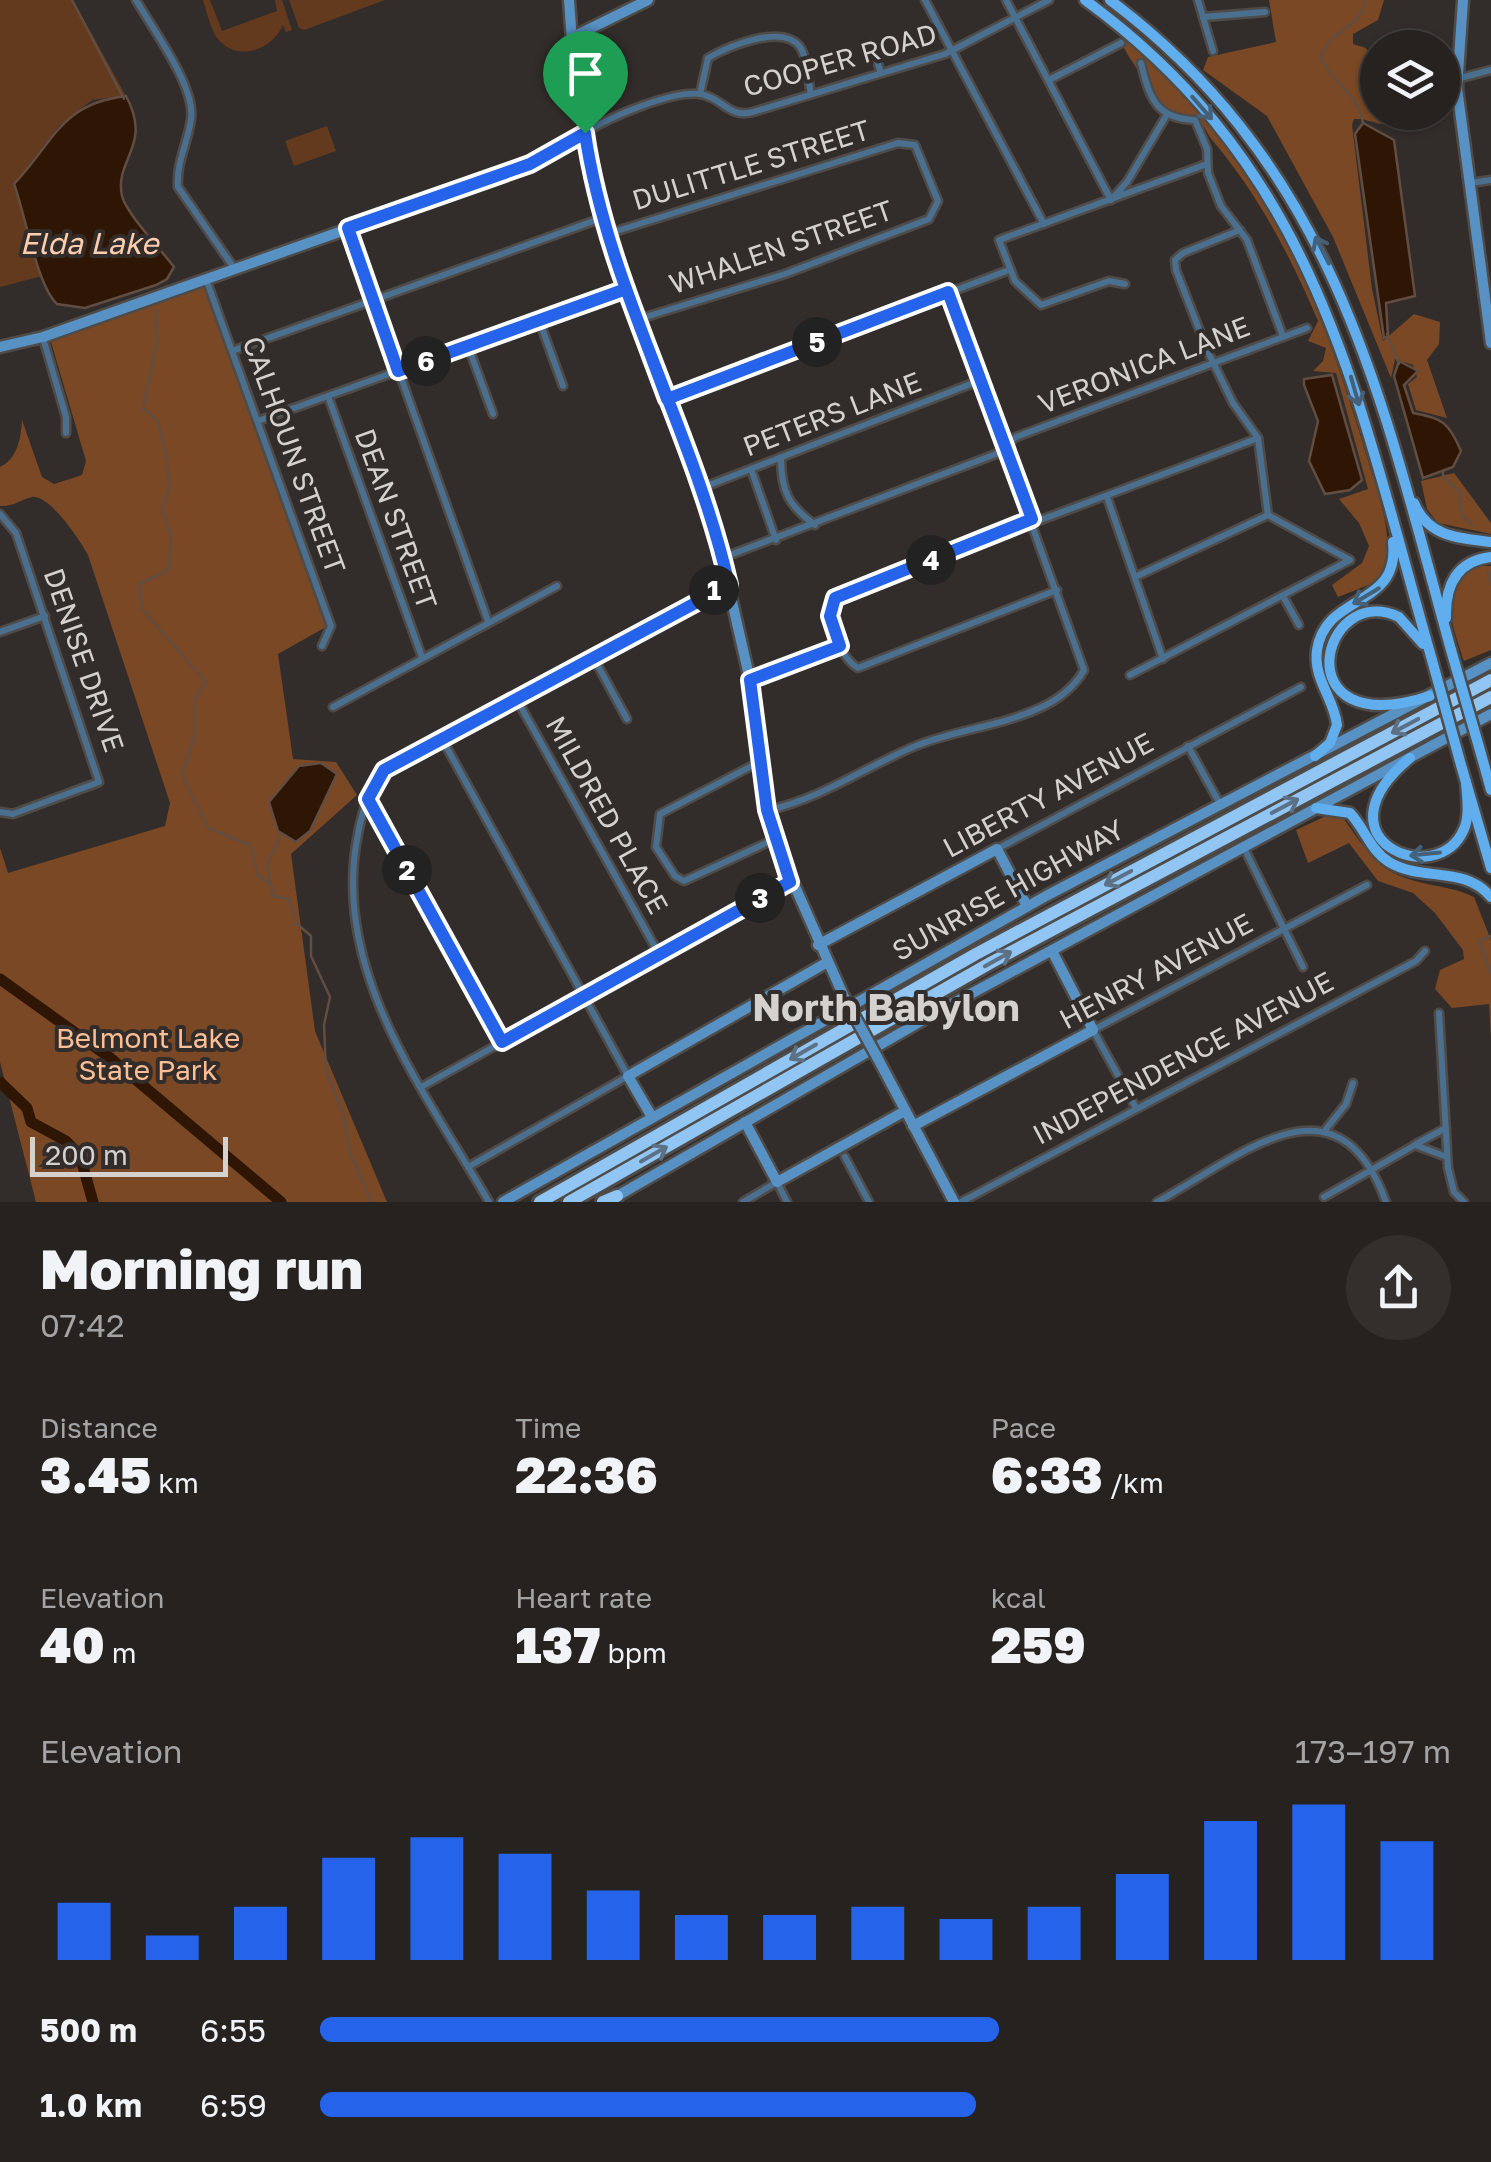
<!DOCTYPE html>
<meta charset="utf-8">
<style>
body{margin:0;font-family:"Golos Text",sans-serif;background:#322f2d;color:#f1f3f6;height:100vh;display:flex;flex-direction:column;font-size:38px;white-space:nowrap}
*{box-sizing:border-box;margin:0}
p{font-size:32px;color:#a4a4a5}
.icon{flex:none;width:55px;height:55px;fill:none;stroke:currentColor;stroke-width:2;stroke-linecap:round;stroke-linejoin:round}
.map{position:relative;height:1202px;overflow:hidden}
.sheet{display:flex;flex-direction:column;background:#262220;flex:1}
.sheet>*{flex:none}
.fabs{position:absolute;left:1360px;top:30px;display:grid;gap:20px}
.fabs a{display:grid;place-items:center;width:100px;height:100px;border-radius:50%;background:#262220;box-shadow:0 2px 8px #0004,0 0 0 2px #423f3e;font-size:50px}
.scale{position:absolute;left:30px;bottom:25px;width:198px;box-sizing:border-box;padding-left:10px;border:5px solid #d5d1cf;border-top:0;font-size:28px;line-height:35px;white-space:nowrap;color:#d5d1cf;-webkit-text-stroke:8px #322d2a;paint-order:stroke}
.pin{position:absolute;display:grid;place-items:center;width:85px;height:85px;color:#fff;margin:-102px -42px;border-radius:50% 50% 50% 0;rotate:-45deg;box-shadow:0 0 10px #0007}
.pin .icon{rotate:45deg}
.km{position:absolute;width:50px;height:50px;margin:-25px;border-radius:50%;background:#222;color:#fff;font-size:28px;line-height:50px;text-align:center}
.round{display:grid;place-items:center;flex:none;width:105px;height:105px;border-radius:52px;background:#322f2d}
.overview{display:flex;align-items:center;justify-content:space-between;height:170px;padding:0 40px}
h1{font-size:55px;font-weight:800;line-height:75px}
.stats{display:grid;grid-template-columns:repeat(3,1fr);gap:15px;height:170px;padding:10px 40px}
.stats div{display:grid;align-content:center}
.stats b{font-size:50px;font-weight:800}
.stats small{font-size:28px;font-weight:400}
.stats p{font-size:28px}
.chart{height:280px;padding:20px 40px}
.chart p{display:flex;justify-content:space-between}
.chart svg{width:100%;height:180px;margin-top:10px;stroke:#2563eb;stroke-width:6}
ul{padding:0 40px;list-style:none;font-size:32px}
li{display:grid;grid-template-columns:160px 120px 1fr;align-items:center;height:75px}
li i{height:25px;border-radius:12px;background:#2563eb}
.map>svg:first-child{display:block}
.green{fill:#633a1d}
.forest{fill:#7a4824}
.water{fill:#2f1504;stroke:#614d41;stroke-width:2.5}
.lines{fill:none;stroke-linecap:round;stroke-linejoin:round}
.stream{stroke:#614d41;stroke-width:2.5}
.river{stroke:#2f1504;stroke-width:11}
.street-casing{stroke:#4f4b48;stroke-width:11}
.secondary-casing{stroke:#4f4b48;stroke-width:15}
.primary-casing{stroke:#4f4b48;stroke-width:15}
.highway-casing{stroke:#4f4b48;stroke-width:18}
.street{stroke:#4b6f8e;stroke-width:6}
.secondary{stroke:#5892c5;stroke-width:10}
.primary{stroke:#61aeef;stroke-width:10}
.highway{stroke:#90c5f4;stroke-width:12}
.secondary-bridge-casing{stroke:#4f4b48;stroke-width:15;stroke-linecap:butt}
.primary-bridge-casing{stroke:#4f4b48;stroke-width:15;stroke-linecap:butt}
.secondary-bridge{stroke:#5892c5;stroke-width:10}
.primary-bridge{stroke:#61aeef;stroke-width:10}
.oneway{stroke:#456179}
.oneway2{stroke:#5c7185}
.route-casing{stroke:#fff;stroke-width:20}
.route{stroke:#2563eb;stroke-width:12}
.labels{text-anchor:middle;stroke-width:8;stroke-linejoin:round;paint-order:stroke}
.street-label{font-size:28px;fill:#d5d1cf;stroke:#322d2a}
.park-label{font-size:28px;fill:#fdbe95;stroke:#322d2a}
.water-label{font-size:30px;font-style:italic;fill:#fdcdae;stroke:#322d2a}
.district-label{font-size:38px;font-weight:bold;fill:#d5d1cf;stroke:#322d2a}
</style>
<div class="map">
<svg width="1491" height="1202" viewBox="0 0 1491 1202">
<rect width="100%" height="100%" fill="#322d2a"/>
<!-- green -->
<g class="green">
<path d="M0,0H73L126,96L92,100L59,126L14,184L42,276L0,287Z"/>
<path d="M203,0H210L222,31L277,11L275,0H282L292,30L286,32L283,25C272,50 237,63 217,38C210,28 207,12 203,0Z"/>
<path d="M289,0H385L304,30L299,28Z"/>
<path d="M327,126L336,151L294,166L285,141Z"/>
</g>
<!-- forest -->
<g class="forest">
<path d="M1269,0H1384L1378,20L1353,34V44L1366,48L1377,68L1378,112L1387,113L1389,124C1375,125 1368,118 1354,119L1352,125L1372,289L1383,341L1414,314L1440,322L1439,344L1427,360L1447,418L1416,410L1408,384L1417,377L1413,365L1395,359L1391,378L1333,237L1267,116L1203,70L1208,57L1276,42Z"/>
<path d="M1119,37C1139,47 1154,67 1170,82C1274,180 1324,314 1364,447C1375,485 1396,534 1384,573L1376,582L1338,597L1332,585L1362,563L1369,546L1359,523L1339,499L1368,489L1336,373L1313,371L1323,361L1326,348L1308,341L1318,321C1290,255 1259,196 1213,141C1208,136 1206,127 1200,123C1192,117 1180,118 1171,112C1160,104 1123,51 1119,37Z"/>
<path d="M203,285L326,627L278,654L293,759L336,762L357,795L291,854L315,1031L387,1202H36L0,1062V848L8,873L165,826L170,803L88,555C80,540 49,494 32,497C20,500 13,507 0,506V467C17,459 21,439 22,420L42,477L54,484L82,475L86,461L51,342Z"/>
<path d="M1454,473L1491,523V534L1438,523L1427,509L1421,481Z"/>
<path d="M1476,566H1491V650L1464,661C1452,623 1437,592 1476,566Z"/>
<path d="M1328,815L1343,818C1358,838 1374,865 1398,875C1422,886 1450,885 1474,897L1491,940V1039L1489,1004L1452,1008L1435,989L1440,970L1464,959L1463,950L1435,913L1413,893L1378,881L1349,843L1308,863L1296,830Z"/>
</g>
<!-- water -->
<g class="water">
<path d="M126,96C153,146 114,159 122,196C126,213 162,251 174,267L167,279L156,285L85,308L57,304C37,286 25,213 14,184C55,141 60,104 126,96Z"/>
<path d="M1363,123L1394,140L1415,296L1386,303L1388,336L1384,338L1355,134Z"/>
<path d="M1399,361L1418,371L1404,385L1413,413C1443,418 1449,423 1461,451L1453,467L1423,478L1394,376Z"/>
<path d="M1332,375L1362,480L1350,490L1325,494L1309,461L1318,421L1304,385V379Z"/>
<path d="M321,763L337,774L310,831L296,842L278,831L269,802L299,766Z"/>
</g>
<g class="lines">
<!-- stream -->
<g class="stream">
<path d="M72,0L124,99"/>
<path d="M1363,123C1358,95 1333,83 1321,58C1328,29 1362,29 1365,0"/>
<path d="M156,311L157,341L143,408L158,421L166,457L170,486L162,511L171,535L169,570L139,584L142,609L206,682L195,699V734L182,775L208,828L250,845L258,876L271,885L273,896L289,899L296,923L311,936V956L330,997L324,1025L326,1070L343,1114L350,1153L372,1202"/>
<path d="M1387,334L1399,364"/>
<path d="M1443,471V477L1460,492L1461,514L1473,526"/>
<path d="M1488,571L1491,584"/>
<path d="M271,885L267,865L281,835"/>
<path d="M1491,936L1479,941L1491,974"/>
</g>
<!-- river -->
<g class="river">
<path d="M0,979L109,1057L281,1202"/>
<path d="M0,1082L27,1108L31,1122L66,1141L80,1156L93,1202"/>
</g>
<!-- street casing -->
<g class="street-casing">
<g id="street">
<path d="M136,0C152,28 196,87 191,119C188,143 176,162 178,187L234,268"/>
<path d="M925,0L1044,224"/>
<path d="M1006,0L1111,200L1127,182L1166,116"/>
<path d="M1198,0L1213,51"/>
<path d="M1203,17L1265,12"/>
<path d="M871,43L881,73"/>
<path d="M1141,63C1149,97 1156,119 1195,120L1207,149L1208,173L1221,206L1247,240L1283,336"/>
<path d="M1049,80L1121,43"/>
<path d="M1442,83L1491,70"/>
<path d="M700,94L708,58C727,47 783,23 800,47C808,59 808,80 811,94"/>
<path d="M586,132C608,118 678,87 704,95C724,100 729,118 753,112L945,54L1049,0"/>
<path d="M1470,183L1491,180"/>
<path d="M348,229L488,621"/>
<path d="M1240,230L1183,253L1175,260L1176,270L1208,352L1233,403L1258,438L1268,515"/>
<path d="M607,234L898,143L915,145L938,201L929,219L785,274L639,319"/>
<path d="M206,279L331,626L322,646"/>
<path d="M1125,284L1109,281L1041,305L1015,281L999,240L1207,164"/>
<path d="M539,320L563,386"/>
<path d="M43,338L66,417V433"/>
<path d="M468,346L493,414"/>
<path d="M232,351L602,218"/>
<path d="M328,396L422,657"/>
<path d="M667,399L1009,270"/>
<path d="M258,421L626,289"/>
<path d="M781,457C781,491 788,505 815,525"/>
<path d="M751,469L776,540"/>
<path d="M699,489L981,380"/>
<path d="M1107,497L1163,659"/>
<path d="M0,514L16,533L99,782L13,814L0,812"/>
<path d="M1268,515L1350,560"/>
<path d="M722,558L996,454L1016,437L1307,328"/>
<path d="M1135,577L1268,515"/>
<path d="M1057,590L858,668C840,658 823,616 835,599C976,542 1117,493 1258,438"/>
<path d="M1283,596L1299,625"/>
<path d="M0,632L45,616"/>
<path d="M592,655L627,719"/>
<path d="M1130,675L1350,560"/>
<path d="M750,680L840,646"/>
<path d="M516,698L659,954"/>
<path d="M333,707L557,586"/>
<path d="M442,739L628,1076L468,1167"/>
<path d="M1188,746L1220,804"/>
<path d="M761,761L660,814L656,847L675,876L684,881L775,839"/>
<path d="M368,799L502,1041"/>
<path d="M769,810C823,798 868,765 918,745C959,729 1003,726 1044,706C1060,698 1075,686 1084,670L948,292"/>
<path d="M1244,848L1303,967"/>
<path d="M997,849L1301,687"/>
<path d="M1439,1013L1448,1168L1454,1192L1464,1202"/>
<path d="M423,1086L791,882"/>
<path d="M1136,1108L1093,1030L1367,885"/>
<path d="M1326,1129L1346,1104L1353,1083"/>
<path d="M1416,1144L1446,1128"/>
<path d="M845,1157L869,1202"/>
<path d="M1324,1197L1415,1145L1447,1157"/>
<path d="M489,1202C424,1090 330,970 358,834C362,812 369,788 384,770L729,585"/>
<path d="M743,1202L777,1182L787,1202"/>
<path d="M961,1202L1416,961L1425,951"/>
<path d="M1157,1202C1240,1157 1337,1067 1386,1202"/>
</g>
</g>
<!-- secondary casing -->
<g class="secondary-casing">
<g id="secondary">
<path d="M569,0L574,69L599,209L720,549L755,702L766,802L777,846L844,997"/>
<path d="M1463,0L1457,88L1491,343"/>
<path d="M571,38L648,0"/>
<path d="M0,347L43,337L531,164L585,133"/>
<path d="M818,945L997,849L1027,906"/>
<path d="M877,1057L954,1202"/>
<path d="M652,1117L628,1076L826,963"/>
<path d="M745,1122L777,1182L905,1111"/>
<path d="M913,1126L1093,1030L1052,951"/>
<path d="M612,1199L937,1012L1491,714"/>
<path d="M503,1202L1046,896L1491,663"/>
</g>
</g>
<!-- primary casing -->
<g class="primary-casing">
<g id="primary">
<path d="M1085,0C1321,172 1357,399 1432,660"/>
<path d="M1110,0C1336,170 1380,393 1451,650"/>
<path d="M1414,503C1428,537 1458,538 1491,542"/>
<path d="M1446,618C1445,586 1456,561 1491,557"/>
<path d="M1423,644L1399,617C1321,580 1281,744 1430,696"/>
<path d="M1481,754L1491,790"/>
<path d="M1315,756L1330,743L1337,725C1334,698 1313,679 1317,650C1326,592 1400,609 1393,542"/>
<path d="M1410,758C1312,839 1437,892 1464,829C1470,815 1467,798 1466,782"/>
<path d="M1461,765L1491,868"/>
<path d="M1316,808L1350,813C1365,829 1370,850 1389,862C1422,882 1464,865 1491,897"/>
</g>
</g>
<!-- highway casing -->
<g class="highway-casing">
<g id="highway">
<path d="M540,1202L976,954L1491,680"/>
<path d="M569,1202L992,962L1491,697"/>
<path d="M603,1202L617,1196"/>
</g>
</g>
<!-- street -->
<use href="#street" class="street"/>
<!-- secondary -->
<use href="#secondary" class="secondary"/>
<!-- primary -->
<use href="#primary" class="primary"/>
<!-- highway -->
<use href="#highway" class="highway"/>
<!-- secondary-bridge casing -->
<g class="secondary-bridge-casing">
<path id="secondary-bridge" d="M844,997L877,1057"/>
</g>
<!-- primary-bridge casing -->
<g class="primary-bridge-casing">
<g id="primary-bridge">
<path d="M1451,650L1481,754"/>
<path d="M1432,660L1461,765"/>
</g>
</g>
<!-- secondary-bridge -->
<use href="#secondary-bridge" class="secondary-bridge"/>
<!-- primary-bridge -->
<use href="#primary-bridge" class="primary-bridge"/>
</g>
<!-- one-way arrows -->
<defs><path id="oneway-shaft" d="M-6 0H5M1.5-3L5.5 0L1.5 3" fill="none" stroke-width="1.6" stroke-linecap="round" stroke-linejoin="round" transform="scale(2.5)"/></defs>
<g class="oneway">
<use href="#oneway-shaft" transform="translate(1202 108) rotate(49)"/>
<use href="#oneway-shaft" transform="translate(1322 250) rotate(-117)"/>
<use href="#oneway-shaft" transform="translate(1355 391) rotate(74)"/>
<use href="#oneway-shaft" transform="translate(1366 596) rotate(149)"/>
<use href="#oneway-shaft" transform="translate(1425 854) rotate(174)"/>
</g>
<g class="oneway2">
<use href="#oneway-shaft" transform="translate(1405 726) rotate(152)"/>
<use href="#oneway-shaft" transform="translate(1285 806) rotate(-28)"/>
<use href="#oneway-shaft" transform="translate(1118 878) rotate(152)"/>
<use href="#oneway-shaft" transform="translate(998 959) rotate(-29)"/>
<use href="#oneway-shaft" transform="translate(803 1052) rotate(150)"/>
<use href="#oneway-shaft" transform="translate(654 1154) rotate(-30)"/>
</g>
<g class="lines">
<!-- route casing -->
<g class="route-casing">
<path id="route" d="M585,133C608,290 694,430 729,585L384,770L368,799L502,1042L790,882L767,810L750,680L840,646L830,616L835,598L1032,519L948,292L667,399L626,289L398,371L348,228L530,164L585,133"/>
</g>
<!-- route -->
<use href="#route" class="route"/>
</g>
<g class="labels">
<!-- street labels -->
<g class="street-label">
<text transform="translate(840 60) rotate(-16)" y="10">COOPER ROAD</text>
<text transform="translate(751 165) rotate(-17)" y="10">DULITTLE STREET</text>
<text transform="translate(781 247) rotate(-19)" y="10">WHALEN STREET</text>
<text transform="translate(1144 365) rotate(-21)" y="10">VERONICA LANE</text>
<text transform="translate(832 414) rotate(-21)" y="10">PETERS LANE</text>
<text transform="translate(294 455) rotate(70)" y="10">CALHOUN STREET</text>
<text transform="translate(396 519) rotate(70)" y="10">DEAN STREET</text>
<text transform="translate(84 660) rotate(71)" y="10">DENISE DRIVE</text>
<text transform="translate(1048 795) rotate(-28)" y="10">LIBERTY AVENUE</text>
<text transform="translate(607 815) rotate(61)" y="10">MILDRED PLACE</text>
<text transform="translate(1008 890) rotate(-29)" y="10">SUNRISE HIGHWAY</text>
<text transform="translate(1156 971) rotate(-28)" y="10">HENRY AVENUE</text>
<text transform="translate(1183 1058) rotate(-28)" y="10">INDEPENDENCE AVENUE</text>
</g>
<!-- park labels -->
<g class="park-label">
<text x="148" y="1048">Belmont Lake<tspan x="148" dy="32">State Park</tspan></text>
</g>
<!-- water labels -->
<g class="water-label">
<text x="89" y="254">Elda Lake</text>
</g>
<!-- district labels -->
<g class="district-label">
<text x="886" y="1021">North Babylon</text>
</g>
</g>
</svg>
<div class="fabs">
<a><svg class="icon" aria-label="layers" viewBox="0 0 24 24"><path d="M12 4l9 5-9 5-9-5zM3 14l9 5 9-5"/></svg></a>
</div>
<div class="scale">200 m</div>
<div class="pin" style="left:585px;top:133px;background:#1e9e55"><svg class="icon" aria-label="arrive" viewBox="0 0 24 24"><path d="M6 21V4h12l-3 4 3 4H6"/></svg></div>
<b class="km" style="left:714px;top:590px">1</b>
<b class="km" style="left:407px;top:870px">2</b>
<b class="km" style="left:760px;top:898px">3</b>
<b class="km" style="left:931px;top:560px">4</b>
<b class="km" style="left:817px;top:342px">5</b>
<b class="km" style="left:426px;top:361px">6</b>
</div>
<section class="sheet">
<div class="overview"><div><h1>Morning run</h1><p>07:42</p></div><a class="round"><svg class="icon" aria-label="share" viewBox="0 0 24 24"><path d="M12 15V3M7 8l5-5 5 5M5 13v7h14v-7"/></svg></a></div>
<div class="stats">
<div><p>Distance</p><b>3.45<small> km</small></b></div>
<div><p>Time</p><b>22:36</b></div>
<div><p>Pace</p><b>6:33<small> /km</small></b></div>
</div>
<div class="stats">
<div><p>Elevation</p><b>40<small> m</small></b></div>
<div><p>Heart rate</p><b>137<small> bpm</small></b></div>
<div><p>kcal</p><b>259</b></div>
</div>
<div class="chart"><p><span>Elevation</span>173–197 m</p>
<svg viewBox="0 0 160 44" preserveAspectRatio="none"><path d="M5 44V30M15 44V38M25 44V31M35 44V19M45 44V14M55 44V18M65 44V27M75 44V33M85 44V33M95 44V31M105 44V34M115 44V31M125 44V23M135 44V10M145 44V6M155 44V15"/></svg>
</div>
<ul>
<li><b>500 m</b>6:55<i style="width:60%"></i></li>
<li><b>1.0 km</b>6:59<i style="width:58%"></i></li>
</ul>
</section>
